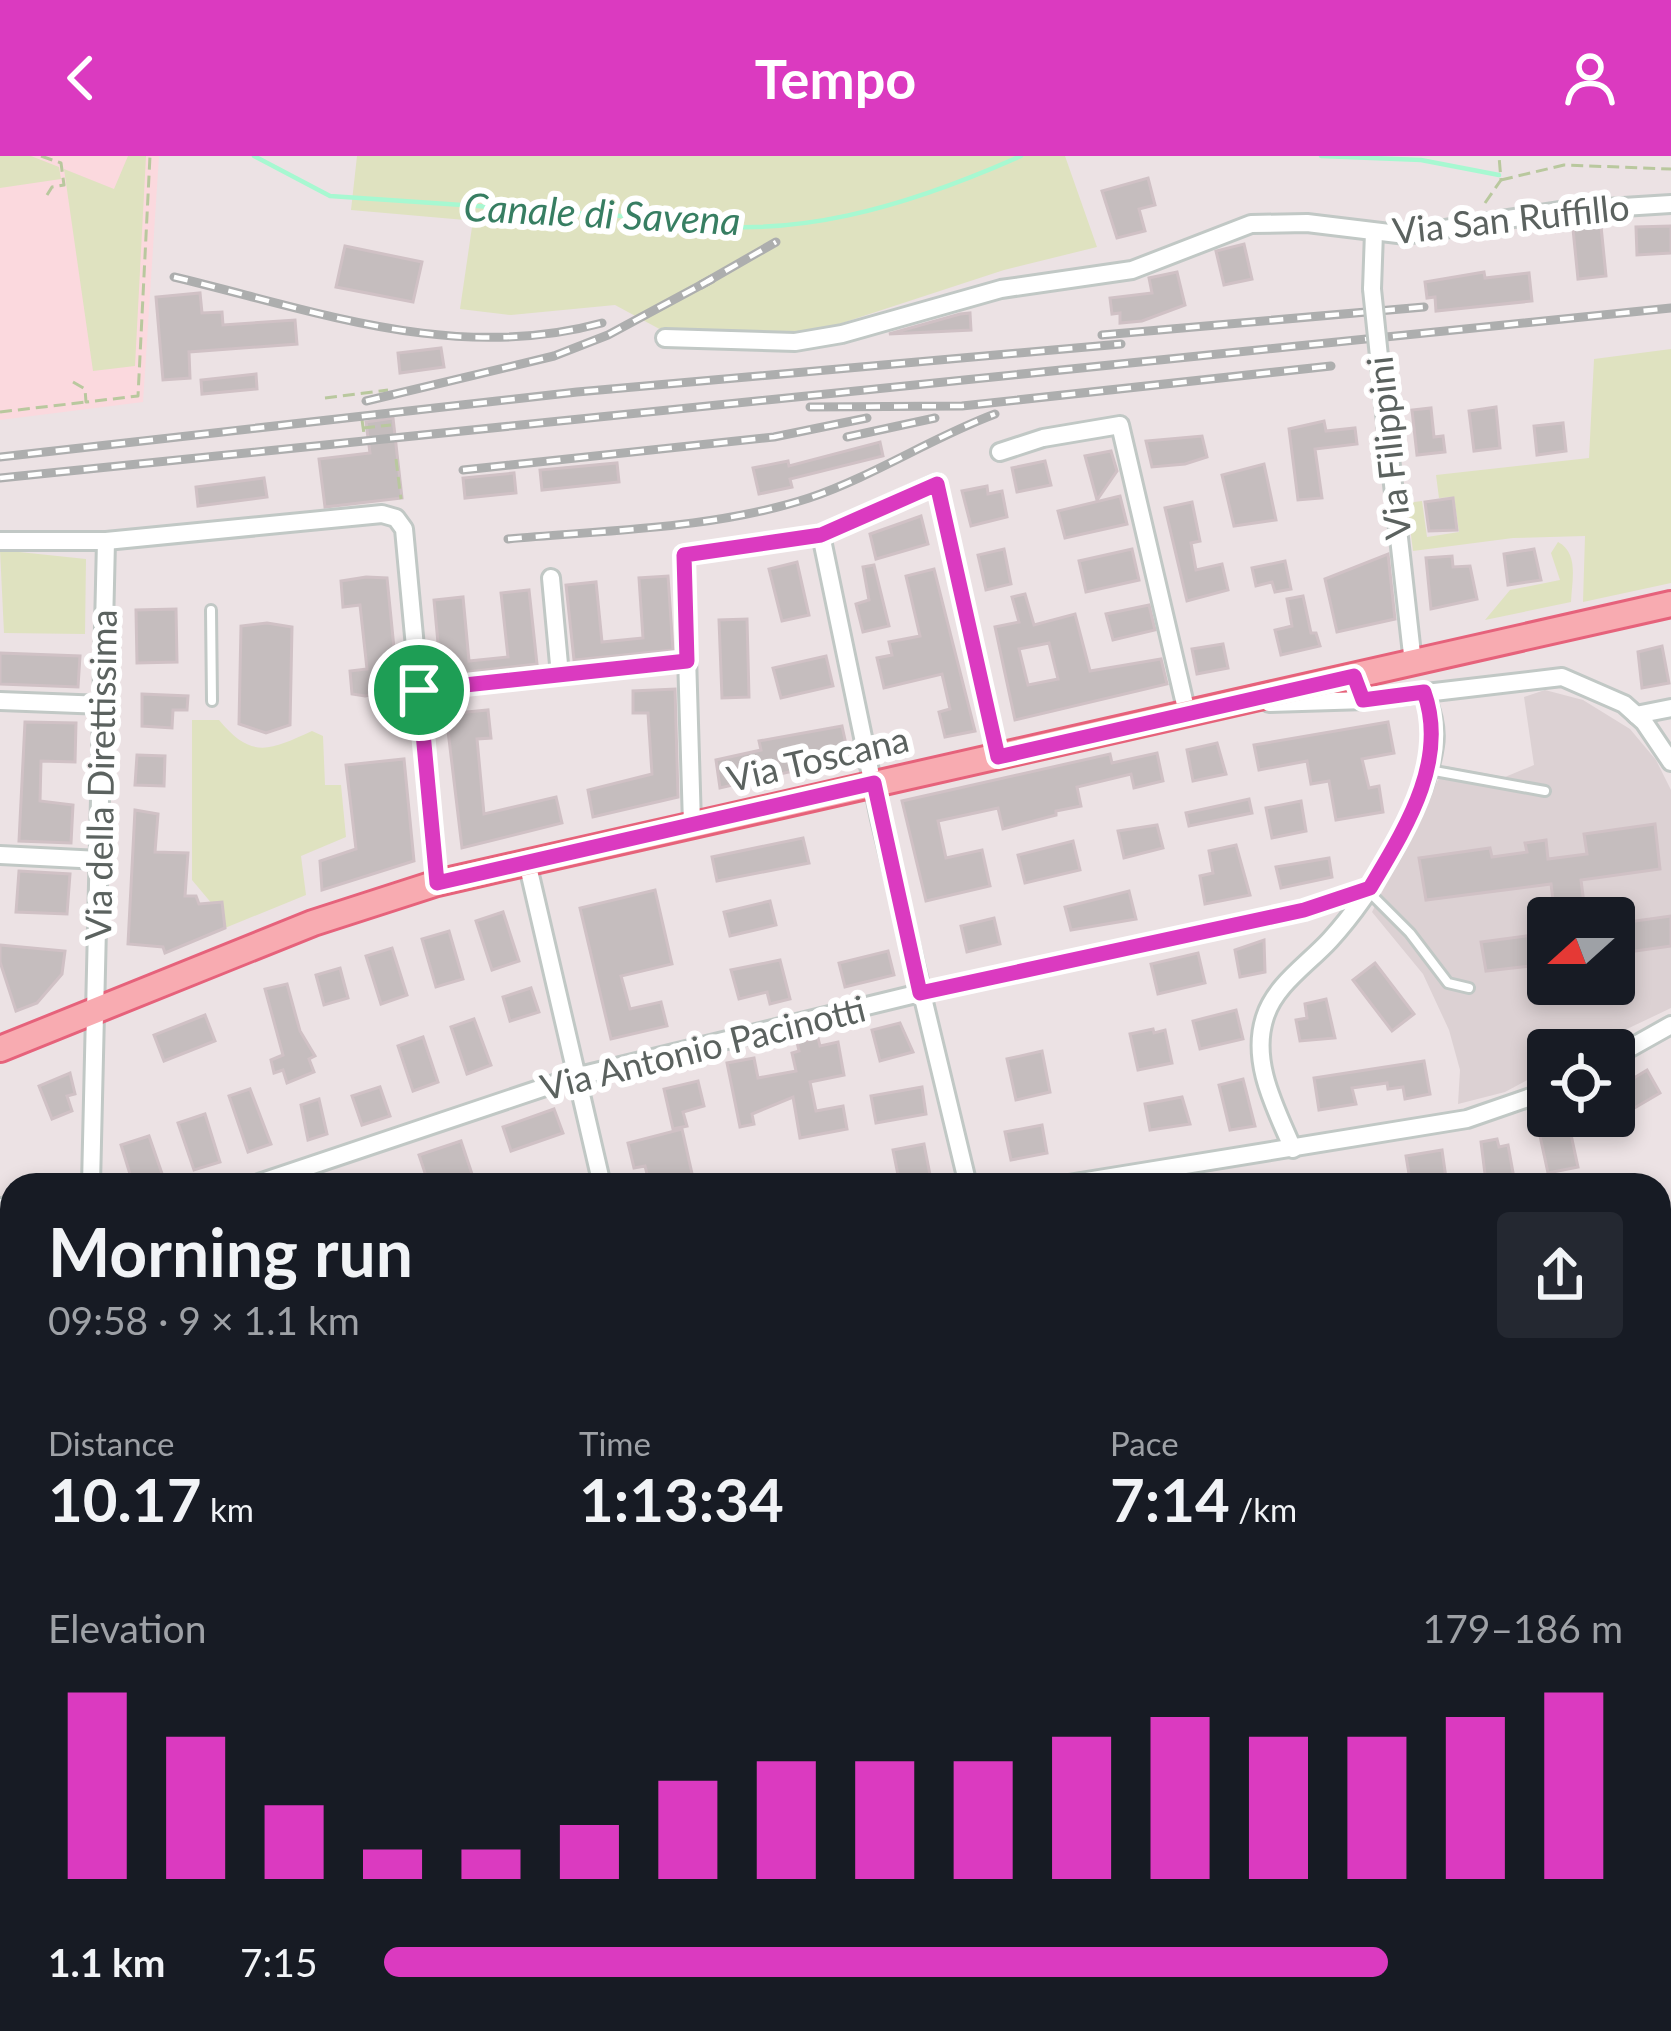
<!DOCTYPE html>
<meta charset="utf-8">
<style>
body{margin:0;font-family:Lato,sans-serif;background:#242831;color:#f1f3f6;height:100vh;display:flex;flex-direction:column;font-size:45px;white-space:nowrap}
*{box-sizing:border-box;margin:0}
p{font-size:39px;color:#9ea1a6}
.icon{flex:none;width:66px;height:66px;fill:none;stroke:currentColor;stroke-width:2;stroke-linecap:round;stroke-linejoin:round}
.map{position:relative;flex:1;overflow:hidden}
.drawer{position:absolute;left:0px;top:1017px;width:1671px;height:858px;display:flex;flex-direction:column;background:#171b24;border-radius:36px 36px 0 0;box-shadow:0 6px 18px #0003}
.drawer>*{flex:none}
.needle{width:78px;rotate:249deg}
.controls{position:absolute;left:1527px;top:741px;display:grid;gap:24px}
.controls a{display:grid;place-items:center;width:108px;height:108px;border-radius:12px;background:#171b24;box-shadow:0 6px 18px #0003;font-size:60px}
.pin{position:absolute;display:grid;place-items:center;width:102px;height:102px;color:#fff;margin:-51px;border:6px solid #fff;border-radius:50%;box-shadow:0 3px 12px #0007}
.round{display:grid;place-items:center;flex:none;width:126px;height:126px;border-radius:12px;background:#242831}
.head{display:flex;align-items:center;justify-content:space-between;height:204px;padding:0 48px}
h1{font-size:66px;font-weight:700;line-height:90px}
.figures{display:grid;grid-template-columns:repeat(3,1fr);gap:18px;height:204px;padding:12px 48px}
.figures div{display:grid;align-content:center}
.figures b{font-size:60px;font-weight:700}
.figures small{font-size:33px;font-weight:400}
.figures p{font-size:33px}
.chart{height:336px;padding:24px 48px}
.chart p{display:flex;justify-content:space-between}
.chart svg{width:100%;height:216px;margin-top:12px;stroke:#db3ac0;stroke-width:6}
ul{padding:0 48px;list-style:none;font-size:39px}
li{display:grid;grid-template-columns:192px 144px 1fr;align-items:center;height:90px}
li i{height:30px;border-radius:15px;background:#db3ac0}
header{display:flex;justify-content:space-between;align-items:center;height:156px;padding:0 48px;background:#db3ac0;color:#fff;font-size:54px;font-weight:700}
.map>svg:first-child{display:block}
.commercial{fill:#fbd9de}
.education{fill:#dcd1d3;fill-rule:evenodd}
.green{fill:#dfe2c0}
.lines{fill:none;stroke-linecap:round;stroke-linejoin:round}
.stream{stroke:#a7f8d1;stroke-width:4.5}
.building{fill:#c5bdbe;stroke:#d0c1c5;stroke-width:3;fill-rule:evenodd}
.lane-casing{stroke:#c1c8c5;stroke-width:14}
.street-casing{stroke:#c1c8c5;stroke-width:22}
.primary-casing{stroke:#e6627b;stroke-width:30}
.path{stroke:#b9c89e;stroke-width:3;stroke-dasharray:12 6;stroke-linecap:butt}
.lane{stroke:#fff;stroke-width:8}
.street{stroke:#fff;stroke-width:16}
.primary{stroke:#f8abb1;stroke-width:24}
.rail-casing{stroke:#adaeae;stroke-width:9}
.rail{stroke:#fff;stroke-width:4.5;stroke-dasharray:14;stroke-linecap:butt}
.street-bridge-casing{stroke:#c1c8c5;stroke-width:22;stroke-linecap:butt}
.street-bridge{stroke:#fff;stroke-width:16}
.route-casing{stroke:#fff;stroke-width:24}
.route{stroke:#db3ac0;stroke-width:15}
.labels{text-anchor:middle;stroke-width:12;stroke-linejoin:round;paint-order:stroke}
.street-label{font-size:36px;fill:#5b625f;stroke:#fff}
.water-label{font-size:39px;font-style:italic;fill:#377e62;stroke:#fff}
</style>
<header><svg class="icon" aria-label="back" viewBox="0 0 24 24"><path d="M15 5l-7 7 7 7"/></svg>Tempo<svg class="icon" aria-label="person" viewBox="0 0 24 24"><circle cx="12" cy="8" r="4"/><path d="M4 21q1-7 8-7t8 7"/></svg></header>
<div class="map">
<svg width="1671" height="1875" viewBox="0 0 1671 1875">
<rect width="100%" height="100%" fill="#ece2e4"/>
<!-- commercial -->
<path class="commercial" d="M0,0H159L143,246L0,264Z"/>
<!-- education -->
<path class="education" d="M1545,534L1583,544L1630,573L1656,604L1671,634V852L1583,894H1548V913L1505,936L1458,948L1460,914L1449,874L1423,818L1372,756L1445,610L1505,621L1534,609L1524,541ZM1548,762H1614V828H1548Z"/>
<!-- green -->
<g class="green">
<path d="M0,0H31L59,11L61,23L0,32Z"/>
<path d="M128,0H146L135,210L93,215L64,13L114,33Z"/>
<path d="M357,0H1065L1097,91L1004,114L836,169L792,177L665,176L615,149L511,159L460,153L472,71L465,64L351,54Z"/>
<path d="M1671,193V427L1583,446L1585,380L1513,382L1413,395L1407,347L1422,345L1427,381L1459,376L1454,341L1439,342L1436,319L1589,302L1594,203Z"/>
<path d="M1558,386C1579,397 1572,424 1571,446L1485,464L1510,434L1560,424L1551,397Z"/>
<path d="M0,394L86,403L85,478L4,477Z"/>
<path d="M192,564H219C252,604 270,594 312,575L323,580L325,629H341L346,681L301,700L306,739L225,772L222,746L213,749L192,724Z"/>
<path d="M1659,1657L1671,1659V1875H1637L1635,1863H1659Z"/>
<path d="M740,1863H1527L1524,1875H744Z"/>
</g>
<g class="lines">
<!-- stream -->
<g class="stream">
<path d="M254,0L330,40L665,63C786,89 911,49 1021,0"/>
<path d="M1321,0L1421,4L1499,19"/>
</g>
</g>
<!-- building -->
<g class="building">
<path d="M1148,22L1155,49L1139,53L1145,75L1117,82L1102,35Z"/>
<path d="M1601,70L1606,120L1578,123L1573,73Z"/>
<path d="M1671,70V97L1637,99L1636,71Z"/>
<path d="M1244,88L1252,123L1224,129L1216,95Z"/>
<path d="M345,90L422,106L413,146L336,131Z"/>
<path d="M1177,116L1185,149L1142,165L1120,167V157L1112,158L1110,142L1152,137L1149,122Z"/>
<path d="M1484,116L1485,122L1529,117L1532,145L1436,155L1435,141L1427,142L1425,126Z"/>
<path d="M200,137L202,157L222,156L223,169L295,164L297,188L189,196L190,222L163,224L156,141Z"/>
<path d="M970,157L971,174L889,178L960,158Z"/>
<path d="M441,192L444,211L400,217L398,197Z"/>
<path d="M256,218L257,233L202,238L201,224Z"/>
<path d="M1496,251L1500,292L1474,295L1469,255Z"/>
<path d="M1431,252L1434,281L1443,280L1445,296L1417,299L1412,254Z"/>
<path d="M393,262L402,342L325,351L319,303L370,297L366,266Z"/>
<path d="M1324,265L1326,275L1355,272L1357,288L1315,293L1322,342L1298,344L1289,273Z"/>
<path d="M1563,267L1566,295L1537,299L1534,270Z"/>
<path d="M1202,280L1207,301L1185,308L1152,311L1146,285Z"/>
<path d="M880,286L883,300L790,323L792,331L759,338L753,312L788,305L789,310Z"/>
<path d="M1111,295L1117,315L1097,344L1085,300Z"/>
<path d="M1045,305L1051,329L1017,336L1012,312Z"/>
<path d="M617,307L619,326L542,334L540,314Z"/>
<path d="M1264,308L1276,364L1234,370L1222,319Z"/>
<path d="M514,317L516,337L465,342L463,322Z"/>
<path d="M264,322L267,341L198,350L196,331Z"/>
<path d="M987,330L988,338L1002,335L1007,361L971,370L962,335Z"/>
<path d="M1120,340L1127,368L1065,382L1058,355Z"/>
<path d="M1453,342L1457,374L1429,375L1425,346Z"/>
<path d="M1192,346L1200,385L1191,387L1196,414L1222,408L1228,434L1187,445L1165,352Z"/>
<path d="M921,360L928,388L876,403L870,378Z"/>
<path d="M1004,393L1011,428L986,434L978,399Z"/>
<path d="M1132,393L1139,424L1086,436L1079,405Z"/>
<path d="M1534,393L1541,424L1508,429L1504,398Z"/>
<path d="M1388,398L1395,463L1337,476L1325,423Z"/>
<path d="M1452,400L1453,411L1470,410L1477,443L1431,453L1426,402Z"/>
<path d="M1285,405L1291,433L1275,436L1272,426L1256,430L1252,412Z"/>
<path d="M797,406L809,459L782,465L769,413Z"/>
<path d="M874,409L889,470L863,476L856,448L869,444L863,411Z"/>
<path d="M934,413L975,575L945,581L939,556L950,553L942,518L884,532L877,502L892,499L889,486L920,480L906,420Z"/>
<path d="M668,420L673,494L574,504L566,429L596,426L602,486L643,482L639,422Z"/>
<path d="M366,421L387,422L397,522L395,535L365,540L352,538L350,515L367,513L360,449L343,451L341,425Z"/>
<path d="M529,434L537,508L441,519L434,444L463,441L469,505L508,501L501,437Z"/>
<path d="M1025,438L1034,469L1075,458L1090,515L1161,503L1167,528L1015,564L995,471L1019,466L1012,441ZM1049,487L1058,523L1028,529L1019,493Z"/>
<path d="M1303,440L1311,477H1316L1320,490L1281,499L1275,474L1292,470L1287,443Z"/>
<path d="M1149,449L1155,474L1113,484L1106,458Z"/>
<path d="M176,453L177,506L137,507L136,454Z"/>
<path d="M747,463L749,541L722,542L719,464Z"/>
<path d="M267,467L292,471L290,569L266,577L239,568L241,470Z"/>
<path d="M1223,488L1228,512L1197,518L1192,493Z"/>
<path d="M1662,490L1669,527L1642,532L1638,496Z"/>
<path d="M0,497L80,500L78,531L0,528Z"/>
<path d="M826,500L833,530L781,542L773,512Z"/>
<path d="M675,533L678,641L593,661L588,634L652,618L648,557H633V535Z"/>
<path d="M142,538L188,540L187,554H173L172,572L142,570Z"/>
<path d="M488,554L491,582L477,583L484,658L556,641L562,667L462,692L446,558Z"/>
<path d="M25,566L76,567L75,606L41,605L40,645L73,649L71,687L19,685Z"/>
<path d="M1388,566L1394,597L1362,603L1369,632L1379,630L1383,656L1336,664L1329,625L1311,628L1307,605L1259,614L1254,589Z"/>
<path d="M842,570L849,602L720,632L716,604L761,594L759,585Z"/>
<path d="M1217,587L1226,618L1193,625L1187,594Z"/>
<path d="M1157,597L1163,625L1134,632L1131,618L1077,631L1081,650L1056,655V659L1003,673L998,652L938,665L946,702L982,694L990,730L926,745L902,645L1110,598L1112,607Z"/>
<path d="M137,599L165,600L164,630L135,629Z"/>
<path d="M404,603L414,705L322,734L320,705L356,693L346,609Z"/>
<path d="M1249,643L1252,657L1189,670L1186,657Z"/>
<path d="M1301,645L1306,675L1272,682L1266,652Z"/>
<path d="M135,654L158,658L155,696L188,697L185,740H196L199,748L222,746L225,772L165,797L163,791L128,788Z"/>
<path d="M1655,668L1660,713L1581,724L1585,756L1555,759L1551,728L1426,744L1419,702L1490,692L1492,701L1527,696L1525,687L1546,684L1548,703L1587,698L1584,678Z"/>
<path d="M1157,669L1163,692L1124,702L1118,675Z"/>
<path d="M803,682L809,707L717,725L712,701Z"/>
<path d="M1073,685L1080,714L1025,727L1018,699Z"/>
<path d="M1236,689L1250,739L1205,748L1200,720L1213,717L1209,695Z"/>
<path d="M1329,702L1332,721L1281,732L1276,711Z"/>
<path d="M19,715L70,718L67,758L16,756Z"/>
<path d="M655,734L672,808L621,820L630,853L661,846L667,870L611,883L580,752Z"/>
<path d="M1129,735L1136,763L1071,774L1065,751Z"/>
<path d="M770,745L776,769L730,780L724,756Z"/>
<path d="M503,756L519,805L492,814L476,765Z"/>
<path d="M1671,760V790L1614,798V768Z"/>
<path d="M994,762L1000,788L967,796L961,770Z"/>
<path d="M449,775L463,823L436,831L422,783Z"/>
<path d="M1548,777V808L1486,815L1481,786Z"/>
<path d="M1264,784L1265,816L1240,821L1235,794Z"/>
<path d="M0,789L65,795L62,818L37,847L16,855L0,806Z"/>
<path d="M392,792L407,839L381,848L366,800Z"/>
<path d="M888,795L894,819L845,831L839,807Z"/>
<path d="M1198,797L1205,827L1158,838L1151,808Z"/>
<path d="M780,804L790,843L770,848L767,836L739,843L731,814Z"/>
<path d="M1375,807L1414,858L1392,875L1353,824Z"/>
<path d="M340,812L348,842L324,849L316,819Z"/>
<path d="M287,828L300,875L315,900L309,903L314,916L287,927L283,914L274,917L271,904L283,899L265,833Z"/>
<path d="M531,832L539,856L510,865L503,841Z"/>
<path d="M1326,843L1335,882L1300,885L1296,864L1307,862L1305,848Z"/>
<path d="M1236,854L1243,883L1200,893L1193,865Z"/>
<path d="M205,859L215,885L164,905L154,879Z"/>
<path d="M474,863L491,909L467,918L451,871Z"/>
<path d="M900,867L913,896L880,905L872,874Z"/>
<path d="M1153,873L1154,877L1165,874L1172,907L1138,914L1130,878Z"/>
<path d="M423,881L438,926L413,935L398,890Z"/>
<path d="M818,882L820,890L838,886L844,919L810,926L816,955L843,950L847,973L800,982L793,941L752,958L754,968L740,971L727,907L754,902L758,922L796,915L792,897L799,895L797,886Z"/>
<path d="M1042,895L1050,936L1016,944L1007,903Z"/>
<path d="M1424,905L1430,938L1405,943L1403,931L1388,933L1387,927L1352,932L1356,948L1319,954L1314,922Z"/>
<path d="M1647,914L1660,937L1614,964V934Z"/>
<path d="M70,917L75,938L67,940L72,955L52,963L39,930Z"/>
<path d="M1243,923L1255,970L1230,974L1219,929Z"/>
<path d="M698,925L704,950L683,956L687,970L673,973L664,933Z"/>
<path d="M380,931L390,960L362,969L352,940Z"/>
<path d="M922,931L926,958L876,967L871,940Z"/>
<path d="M250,933L271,988L248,996L229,940Z"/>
<path d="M1182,941L1190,968L1150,974L1145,948Z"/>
<path d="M319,943L327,978L308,984L301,949Z"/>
<path d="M554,953L563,977L511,995L503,971Z"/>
<path d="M205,958L220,1006L194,1014L178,967Z"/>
<path d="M1567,960L1578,1011L1548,1017L1537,966Z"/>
<path d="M1042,969L1047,997L1011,1004L1005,976Z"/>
<path d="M682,973L693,1022L683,1025L684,1029H650L645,1010L634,1012L628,987Z"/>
<path d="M149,980L159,1009L166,1029H134L130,1018L121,989Z"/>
<path d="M1497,983L1499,991L1508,989L1514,1022L1486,1026L1481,986Z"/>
<path d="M461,985L473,1021L450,1029H429L419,999Z"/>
<path d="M924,988L931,1024L900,1029L893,994Z"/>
<path d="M1442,994L1447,1029H1421L1420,1022L1410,1024L1406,1000Z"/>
</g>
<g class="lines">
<!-- lane casing -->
<g class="lane-casing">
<g id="lane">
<path d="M211,454L212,545"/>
<path d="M1429,614L1545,635"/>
<path d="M1369,736L1410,777L1448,827L1469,832"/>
</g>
</g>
<!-- street casing -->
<g class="street-casing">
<g id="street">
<path d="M1372,133L1374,76"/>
<path d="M665,182L795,186L842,178L1001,133L1132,114L1251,68L1307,67L1406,79L1559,55L1671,48"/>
<path d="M1383,239L1413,507"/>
<path d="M1000,296L1043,282L1120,269L1187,557"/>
<path d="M821,379L880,663L968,1029"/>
<path d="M0,385H106L382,358L396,362L404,373L437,727"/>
<path d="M551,422L560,519"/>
<path d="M419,534L687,505"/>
<path d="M0,545L104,549"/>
<path d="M1269,547L1366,544L1562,521L1624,548L1644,566L1671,606"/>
<path d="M1636,559L1671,552"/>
<path d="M692,668L684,399L821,379L937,327L998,601"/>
<path d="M0,699L100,704"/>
<path d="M527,706L602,1029"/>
<path d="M1614,901L1671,869"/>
<path d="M1293,993C1276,953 1250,906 1265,861C1275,829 1308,808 1330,784C1371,739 1425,651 1434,590C1437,571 1431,554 1424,536"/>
<path d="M91,1029L106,385"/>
<path d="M253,1029L575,921L920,837L1303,754L1370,732"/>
<path d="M1062,1029L1467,963L1548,935"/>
<path d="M0,1051L12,1079"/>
<path d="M0,1118L12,1114"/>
<path d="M1659,1161L1671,1148"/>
<path d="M0,1299L12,1296"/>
<path d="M0,1403L12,1432"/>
<path d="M0,1560L12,1557"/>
<path d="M1543,1863L1547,1875"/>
</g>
</g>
<!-- primary casing -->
<g class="primary-casing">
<path id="primary" d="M0,893L313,767L437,727L1671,448"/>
</g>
<!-- path -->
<g class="path">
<path d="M41,0L61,7L64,29L52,31L47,39"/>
<path d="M1501,24L1564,9L1671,13"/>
<path d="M1485,47L1501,24L1499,0"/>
<path d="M73,226L85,233L86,246L138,240L150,0"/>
<path d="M325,242L388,234"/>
<path d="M0,256L86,246"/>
<path d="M362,264L364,278"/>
<path d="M363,272L391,269"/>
<path d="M396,303L401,343"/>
<path d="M1659,1670L1671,1667"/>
</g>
<!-- lane -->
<use href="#lane" class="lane"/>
<!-- street -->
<use href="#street" class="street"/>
<!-- primary -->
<use href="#primary" class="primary"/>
<!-- rail casing -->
<g class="rail-casing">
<g id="rail">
<path d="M174,121C317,155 455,207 602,167"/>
<path d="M701,129L776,86"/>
<path d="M1102,179L1424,151"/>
<path d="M366,245L554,200L608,179L712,123"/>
<path d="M810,251L962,250L1331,210"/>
<path d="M847,281L935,262"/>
<path d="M0,301L577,236L1121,188"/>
<path d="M463,314L774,281L867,262"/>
<path d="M0,322L1671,152"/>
<path d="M508,383C607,374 714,373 809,342C874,320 931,282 995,258"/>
</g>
</g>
<!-- rail -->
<use href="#rail" class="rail"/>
<!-- street-bridge casing -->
<g class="street-bridge-casing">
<path id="street-bridge" d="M1372,133L1383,239"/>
</g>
<!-- street-bridge -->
<use href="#street-bridge" class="street-bridge"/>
</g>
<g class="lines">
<!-- route casing -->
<g class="route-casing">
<path id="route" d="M937,328L998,601L1354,520L1363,544L1424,536C1449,605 1405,673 1370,732L1304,754L920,837L874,627L437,727L419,534L687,505L684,399L821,379Z"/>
</g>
<!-- route -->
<use href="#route" class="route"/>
</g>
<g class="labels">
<!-- street labels -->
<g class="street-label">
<text transform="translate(1511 63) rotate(-6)" y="13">Via San Ruffillo</text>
<text transform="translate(1389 292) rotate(-96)" y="13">Via Filippini</text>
<text transform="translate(818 603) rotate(-13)" y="13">Via Toscana</text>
<text transform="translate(101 619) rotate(-89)" y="13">Via della Direttissima</text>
<text transform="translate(703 892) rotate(-14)" y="13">Via Antonio Pacinotti</text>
</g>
<!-- water labels -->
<g class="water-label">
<text transform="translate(602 58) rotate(3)" y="14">Canale di Savena</text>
</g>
</g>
</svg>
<div class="controls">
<a><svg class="needle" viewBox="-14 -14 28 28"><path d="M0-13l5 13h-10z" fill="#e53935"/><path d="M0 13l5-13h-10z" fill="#9ea1a6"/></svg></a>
<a><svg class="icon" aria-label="locate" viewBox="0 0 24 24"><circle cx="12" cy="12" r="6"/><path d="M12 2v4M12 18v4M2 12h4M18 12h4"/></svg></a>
</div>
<div class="pin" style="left:419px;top:534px;background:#1e9e55"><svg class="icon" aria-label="arrive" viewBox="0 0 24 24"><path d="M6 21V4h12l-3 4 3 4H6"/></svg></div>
<section class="drawer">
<div class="head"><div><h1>Morning run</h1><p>09:58 · 9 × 1.1 km</p></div><a class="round"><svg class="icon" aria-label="share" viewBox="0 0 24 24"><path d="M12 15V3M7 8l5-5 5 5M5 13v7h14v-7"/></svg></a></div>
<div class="figures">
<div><p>Distance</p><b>10.17<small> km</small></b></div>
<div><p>Time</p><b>1:13:34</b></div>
<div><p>Pace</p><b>7:14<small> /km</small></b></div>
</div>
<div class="chart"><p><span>Elevation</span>179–186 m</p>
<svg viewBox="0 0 160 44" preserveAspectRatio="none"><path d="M5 44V6M15 44V15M25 44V29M35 44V38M45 44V38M55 44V33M65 44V24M75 44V20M85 44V20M95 44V20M105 44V15M115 44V11M125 44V15M135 44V15M145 44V11M155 44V6"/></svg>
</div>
<ul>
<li><b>1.1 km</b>7:15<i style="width:81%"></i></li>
</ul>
</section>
</div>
